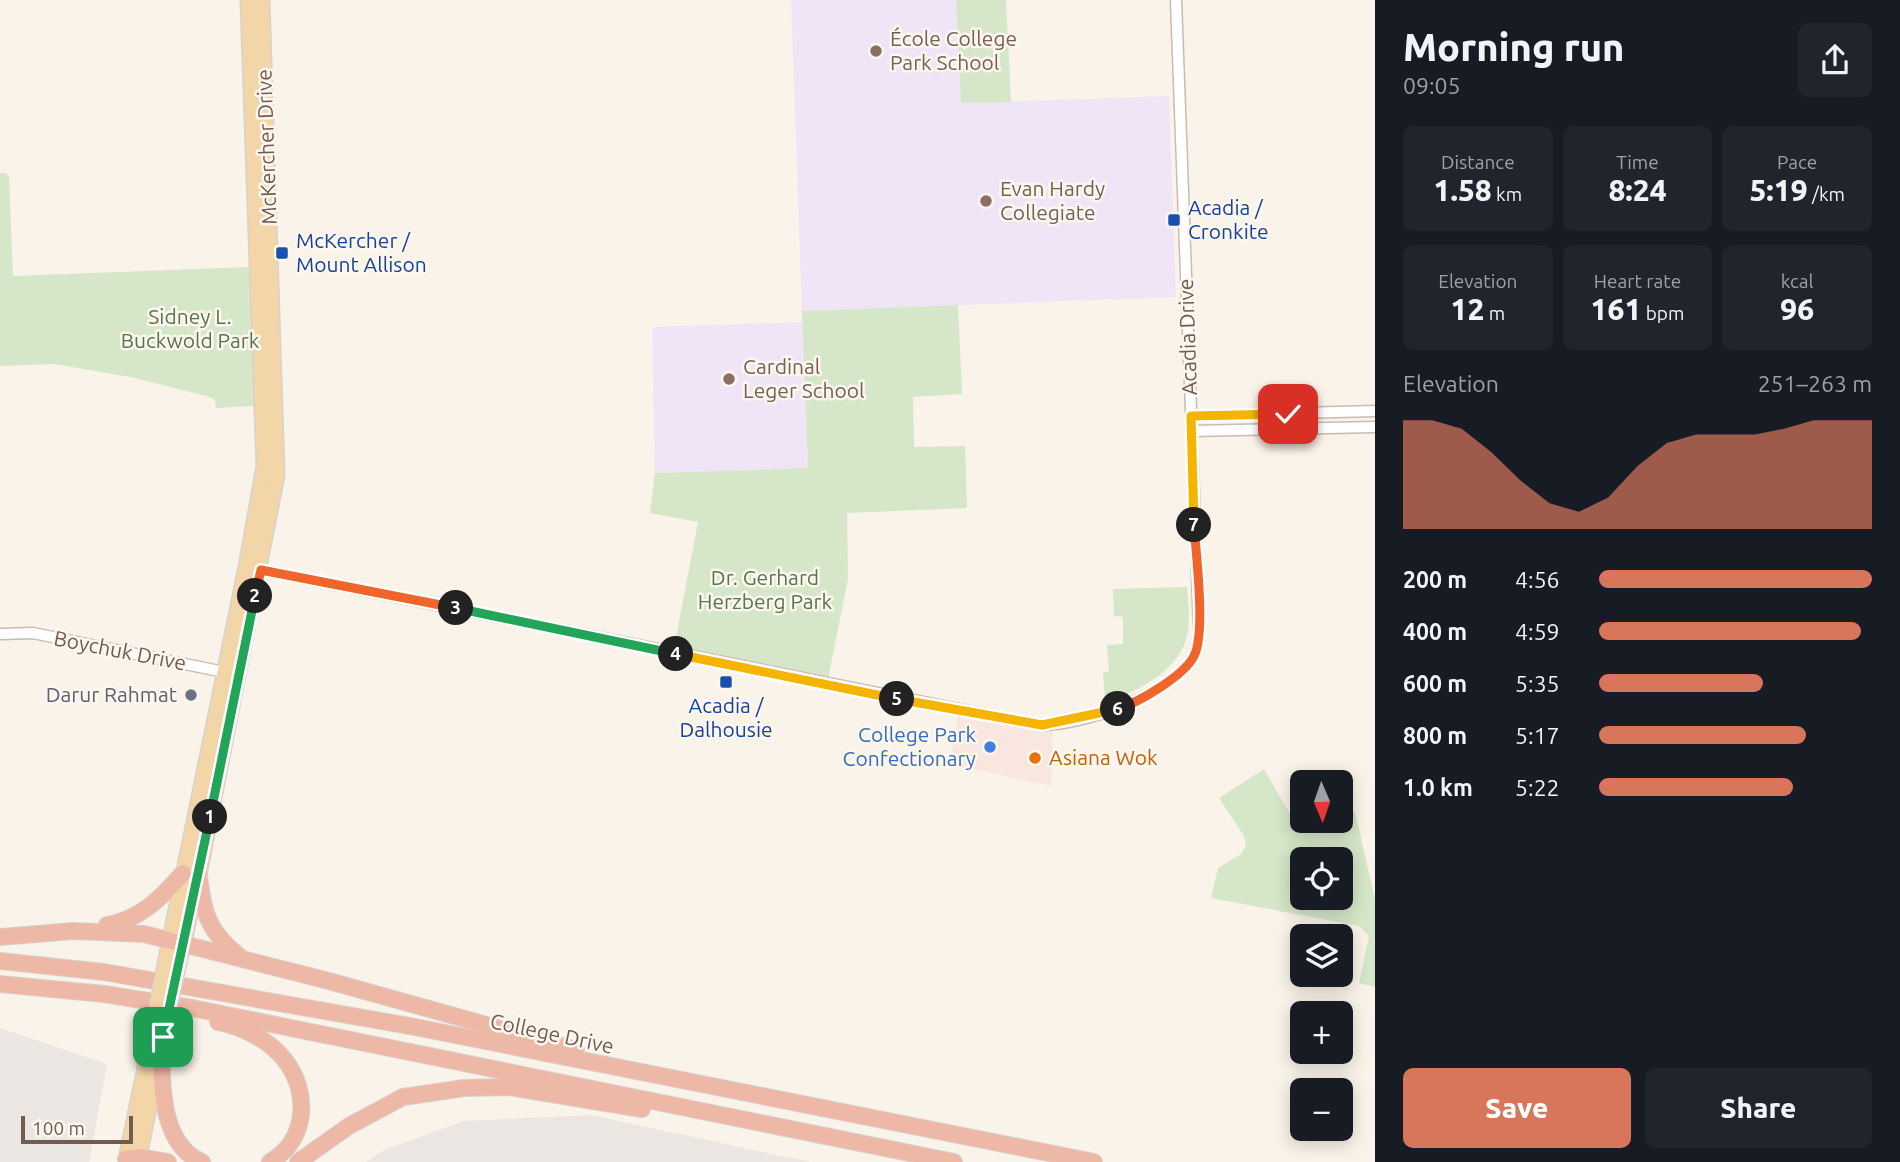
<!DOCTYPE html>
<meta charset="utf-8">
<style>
body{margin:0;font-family:Ubuntu,sans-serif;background:#20242c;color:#f1f3f6;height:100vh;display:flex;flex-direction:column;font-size:26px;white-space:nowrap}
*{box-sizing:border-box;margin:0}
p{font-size:23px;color:#9ea1a6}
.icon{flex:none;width:38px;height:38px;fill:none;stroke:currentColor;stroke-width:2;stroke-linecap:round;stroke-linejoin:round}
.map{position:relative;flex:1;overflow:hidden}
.drawer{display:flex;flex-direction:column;background:#171b24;width:525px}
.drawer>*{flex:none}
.needle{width:46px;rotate:178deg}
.buttons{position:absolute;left:1290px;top:770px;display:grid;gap:14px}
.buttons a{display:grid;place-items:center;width:63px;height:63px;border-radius:10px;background:#171b24;box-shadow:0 4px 18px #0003;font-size:35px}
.scale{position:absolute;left:21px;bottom:18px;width:112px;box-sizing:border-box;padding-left:7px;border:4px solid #725b4f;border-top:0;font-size:19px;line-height:24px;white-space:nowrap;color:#725b4f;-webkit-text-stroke:5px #fdf7ef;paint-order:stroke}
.pin{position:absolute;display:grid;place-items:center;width:60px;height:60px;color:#fff;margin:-30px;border-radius:14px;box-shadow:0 4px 10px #0006}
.km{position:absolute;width:35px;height:35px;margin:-18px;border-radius:50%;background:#222;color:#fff;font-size:19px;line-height:35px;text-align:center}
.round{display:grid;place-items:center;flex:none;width:74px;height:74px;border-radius:10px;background:#20242c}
.summary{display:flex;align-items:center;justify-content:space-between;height:119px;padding:0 28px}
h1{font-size:38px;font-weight:800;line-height:52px}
.figures{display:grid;grid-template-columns:repeat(3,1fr);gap:10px;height:119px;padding:7px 28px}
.figures div{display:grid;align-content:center;border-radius:10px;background:#20242c;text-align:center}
.figures b{font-size:30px;font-weight:800}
.figures small{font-size:19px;font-weight:400}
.figures p{font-size:19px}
.chart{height:196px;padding:14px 28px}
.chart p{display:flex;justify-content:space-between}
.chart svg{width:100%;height:126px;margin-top:7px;fill:#d7765b;opacity:.7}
.primary-button{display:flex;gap:14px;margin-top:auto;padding:14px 28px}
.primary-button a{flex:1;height:80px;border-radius:10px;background:#d7765b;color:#fff;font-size:28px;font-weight:800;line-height:80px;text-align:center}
.primary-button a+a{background:#20242c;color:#f1f3f6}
ul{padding:0 28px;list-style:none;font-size:23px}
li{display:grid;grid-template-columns:112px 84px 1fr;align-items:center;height:52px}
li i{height:18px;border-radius:9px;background:#d7765b}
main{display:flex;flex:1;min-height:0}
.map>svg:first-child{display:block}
.commercial{fill:#f9e6de}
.industrial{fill:#ebe6e1}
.education{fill:#f0e5f7}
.green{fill:#d5e7c8;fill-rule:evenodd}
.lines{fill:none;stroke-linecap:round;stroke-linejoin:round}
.minor-casing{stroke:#cbbbaf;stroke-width:13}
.major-casing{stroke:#d8d1ce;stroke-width:17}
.highway-casing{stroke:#d8d1ce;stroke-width:18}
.minor{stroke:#fff;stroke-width:10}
.major{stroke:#f2d6a8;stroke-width:14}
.highway{stroke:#eeb8a6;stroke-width:16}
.major-bridge-casing{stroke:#d8d1ce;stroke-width:17;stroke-linecap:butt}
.major-bridge{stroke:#f2d6a8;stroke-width:14}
.split-1-casing{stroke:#fff;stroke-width:14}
.split-2-casing{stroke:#fff;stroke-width:14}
.split-3-casing{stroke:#fff;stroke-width:14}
.split-4-casing{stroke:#fff;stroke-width:14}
.split-5-casing{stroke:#fff;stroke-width:14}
.split-6-casing{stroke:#fff;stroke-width:14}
.split-7-casing{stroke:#fff;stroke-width:14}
.split-8-casing{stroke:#fff;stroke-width:14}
.split-1{stroke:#22a559;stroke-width:9}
.split-2{stroke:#22a559;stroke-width:9}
.split-3{stroke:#f0652b;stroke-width:9}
.split-4{stroke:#22a559;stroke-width:9}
.split-5{stroke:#f5b400;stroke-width:9}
.split-6{stroke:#f5b400;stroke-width:9}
.split-7{stroke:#f0652b;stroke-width:9}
.split-8{stroke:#f5b400;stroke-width:9}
.education-dot{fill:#8d6e63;stroke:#fdf7ef;stroke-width:2.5}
.transit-dot{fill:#1a4fb4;stroke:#fdf7ef;stroke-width:2.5}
.worship-dot{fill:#6b7280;stroke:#fdf7ef;stroke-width:2.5}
.shop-dot{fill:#3f7fe0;stroke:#fdf7ef;stroke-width:2.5}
.food-dot{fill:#e8710a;stroke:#fdf7ef;stroke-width:2.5}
.labels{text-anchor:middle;stroke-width:5;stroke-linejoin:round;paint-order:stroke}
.education-label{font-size:21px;fill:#785e54;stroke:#fdf7ef;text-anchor:start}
.street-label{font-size:21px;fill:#725b4f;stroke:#fdf7ef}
.transit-label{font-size:21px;fill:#164399;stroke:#fdf7ef;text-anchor:start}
.park-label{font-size:21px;fill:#567748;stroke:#fdf7ef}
.worship-label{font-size:21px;fill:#5b616d;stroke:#fdf7ef;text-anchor:end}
.shop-label{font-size:21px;fill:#366cbe;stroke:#fdf7ef;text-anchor:end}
.food-label{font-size:21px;fill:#c56008;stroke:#fdf7ef;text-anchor:start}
</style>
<main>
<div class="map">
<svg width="1375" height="1162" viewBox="0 0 1375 1162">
<rect width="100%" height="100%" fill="#faf3e9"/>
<!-- commercial -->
<path class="commercial" d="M960,710L1053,725L1051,786L949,764Z"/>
<!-- industrial -->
<g class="industrial">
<path d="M0,1028L107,1064L89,1162H0Z"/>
<path d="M591,1115L810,1162H366L384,1150L464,1121Z"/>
</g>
<!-- education -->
<g class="education">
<path d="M791,0H956L962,103L1169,96L1176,297L802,311Z"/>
<path d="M803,322L808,468L655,473L652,327Z"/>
</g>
<!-- green -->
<g class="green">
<path d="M956,0H1006L1011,102L961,103Z"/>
<path d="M0,173H6L9,177L13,276L250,267L255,406L216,408L215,400L210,397L135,378L55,364L0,366Z"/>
<path d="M958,305L962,394L913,397L914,447L965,446L967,508L847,513L848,579L827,684L673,653L698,522L650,513L655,473L808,468L802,311Z"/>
<path d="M1187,587C1188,601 1190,617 1188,631C1183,669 1138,692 1105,702L1103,672H1109L1107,645L1123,644V617L1114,616L1113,589Z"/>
<path d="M1264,769L1293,819L1340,821L1341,810L1355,812L1375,899V987L1359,983L1369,936L1359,926L1211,898L1218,868L1240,855L1246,846L1244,836L1219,798ZM1340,859V898H1302V859Z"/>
</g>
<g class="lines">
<!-- minor casing -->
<g class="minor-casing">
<g id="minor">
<path d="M1191,416L1375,411"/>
<path d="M1191,431L1375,427"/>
<path d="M251,568L1039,725C1080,726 1172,695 1193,657C1198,649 1198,640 1199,631L1176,0"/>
<path d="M0,634L33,633L229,673"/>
</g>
</g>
<!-- major casing -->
<g class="major-casing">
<g id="major">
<path d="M166,959L246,567L264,466L248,0"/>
<path d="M179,963L199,875L277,475L262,0"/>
<path d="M126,1159L152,1034"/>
<path d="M138,1162L158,1064"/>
</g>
</g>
<!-- highway casing -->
<g class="highway-casing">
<g id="highway">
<path d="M199,875C203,912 208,932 239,956"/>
<path d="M107,925C141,919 161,898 183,873"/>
<path d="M0,937L73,931L144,934L329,981L576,1050"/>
<path d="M0,961L104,972L415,1027L1094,1162"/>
<path d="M0,984L104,994L192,1008L954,1162"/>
<path d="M218,1022C242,1027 268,1039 284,1059C310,1091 308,1140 270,1162"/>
<path d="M161,1046C162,1084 160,1144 202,1162"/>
<path d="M126,1159L139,1157L168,1162"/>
<path d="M298,1162L349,1126L403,1097L464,1088L509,1087L642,1109"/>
</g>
</g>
<!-- minor -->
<use href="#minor" class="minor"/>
<!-- major -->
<use href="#major" class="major"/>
<!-- highway -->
<use href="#highway" class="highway"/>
<!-- major-bridge casing -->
<g class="major-bridge-casing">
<g id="major-bridge">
<path d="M152,1034L166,959"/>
<path d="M163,1037L179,963"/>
</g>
</g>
<!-- major-bridge -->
<use href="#major-bridge" class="major-bridge"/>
</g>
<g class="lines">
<!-- split-1 casing -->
<g class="split-1-casing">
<path id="split-1" d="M163,1037L210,817"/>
</g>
<!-- split-2 casing -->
<g class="split-2-casing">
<path id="split-2" d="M210,817L255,596"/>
</g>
<!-- split-3 casing -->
<g class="split-3-casing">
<path id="split-3" d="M255,596L261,570L456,608"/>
</g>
<!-- split-4 casing -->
<g class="split-4-casing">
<path id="split-4" d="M456,608L676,654"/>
</g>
<!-- split-5 casing -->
<g class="split-5-casing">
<path id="split-5" d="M676,654L897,699"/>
</g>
<!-- split-6 casing -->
<g class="split-6-casing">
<path id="split-6" d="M897,699L1042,725L1118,709"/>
</g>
<!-- split-7 casing -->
<g class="split-7-casing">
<path id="split-7" d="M1118,709C1139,702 1184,676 1194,656C1206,633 1196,554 1194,525"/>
</g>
<!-- split-8 casing -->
<g class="split-8-casing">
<path id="split-8" d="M1194,525L1191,416L1288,414"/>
</g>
<!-- split-1 -->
<use href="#split-1" class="split-1"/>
<!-- split-2 -->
<use href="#split-2" class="split-2"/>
<!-- split-3 -->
<use href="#split-3" class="split-3"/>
<!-- split-4 -->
<use href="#split-4" class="split-4"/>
<!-- split-5 -->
<use href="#split-5" class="split-5"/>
<!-- split-6 -->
<use href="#split-6" class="split-6"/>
<!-- split-7 -->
<use href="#split-7" class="split-7"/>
<!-- split-8 -->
<use href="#split-8" class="split-8"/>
</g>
<!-- markers -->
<g class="education-dot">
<circle cx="876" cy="51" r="7"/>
<circle cx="986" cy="201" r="7"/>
<circle cx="729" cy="379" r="7"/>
</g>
<g class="transit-dot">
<rect x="1167" y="213" width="14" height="14" rx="3.5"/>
<rect x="275" y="246" width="14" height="14" rx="3.5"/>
<rect x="719" y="675" width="14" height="14" rx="3.5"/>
</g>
<circle class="worship-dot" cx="191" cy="695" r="7"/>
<circle class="shop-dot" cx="990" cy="747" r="7"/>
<circle class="food-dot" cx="1035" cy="758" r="7"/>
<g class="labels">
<!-- education labels -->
<g class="education-label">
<text x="890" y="46">École College<tspan x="890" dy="24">Park School</tspan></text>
<text x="1000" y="196">Evan Hardy<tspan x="1000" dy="24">Collegiate</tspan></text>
<text x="743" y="374">Cardinal<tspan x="743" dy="24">Leger School</tspan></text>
</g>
<!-- street labels -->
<g class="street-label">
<text transform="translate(267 147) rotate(-92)" y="7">McKercher Drive</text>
<text transform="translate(1188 337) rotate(-92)" y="7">Acadia Drive</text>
<text transform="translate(120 651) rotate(11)" y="7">Boychuk Drive</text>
<text transform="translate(552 1034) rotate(12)" y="7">College Drive</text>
</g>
<!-- transit labels -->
<g class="transit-label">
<text x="1188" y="215">Acadia /<tspan x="1188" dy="24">Cronkite</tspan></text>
<text x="296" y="248">McKercher /<tspan x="296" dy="24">Mount Allison</tspan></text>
<text x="726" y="713" text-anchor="middle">Acadia /<tspan x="726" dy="24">Dalhousie</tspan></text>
</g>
<!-- park labels -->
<g class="park-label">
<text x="190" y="324">Sidney L.<tspan x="190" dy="24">Buckwold Park</tspan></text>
<text x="765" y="585">Dr. Gerhard<tspan x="765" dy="24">Herzberg Park</tspan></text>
</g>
<!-- worship labels -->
<g class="worship-label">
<text x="177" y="702">Darur Rahmat</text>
</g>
<!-- shop labels -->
<g class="shop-label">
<text x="976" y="742">College Park<tspan x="976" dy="24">Confectionary</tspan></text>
</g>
<!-- food labels -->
<g class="food-label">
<text x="1049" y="765">Asiana Wok</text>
</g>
</g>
</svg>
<div class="buttons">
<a><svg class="needle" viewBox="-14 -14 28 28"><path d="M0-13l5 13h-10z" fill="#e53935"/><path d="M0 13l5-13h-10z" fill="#9ea1a6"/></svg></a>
<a><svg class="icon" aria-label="locate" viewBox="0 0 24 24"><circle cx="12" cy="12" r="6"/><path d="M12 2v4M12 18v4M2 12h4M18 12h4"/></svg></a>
<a><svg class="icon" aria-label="layers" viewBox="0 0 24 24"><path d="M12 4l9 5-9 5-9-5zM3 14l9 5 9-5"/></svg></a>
<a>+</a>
<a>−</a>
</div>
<div class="scale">100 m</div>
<div class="pin" style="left:163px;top:1037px;background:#1e9e55"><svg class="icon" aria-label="arrive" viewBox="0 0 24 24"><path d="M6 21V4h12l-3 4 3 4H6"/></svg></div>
<div class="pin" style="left:1288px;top:414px;background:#d93025"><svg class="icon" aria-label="check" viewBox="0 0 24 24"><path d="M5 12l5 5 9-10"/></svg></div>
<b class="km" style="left:210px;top:817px">1</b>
<b class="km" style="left:255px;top:596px">2</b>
<b class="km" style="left:456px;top:608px">3</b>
<b class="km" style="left:676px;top:654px">4</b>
<b class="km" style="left:897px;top:699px">5</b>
<b class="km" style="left:1118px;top:709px">6</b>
<b class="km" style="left:1194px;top:525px">7</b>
</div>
<section class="drawer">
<div class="summary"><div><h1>Morning run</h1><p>09:05</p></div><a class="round"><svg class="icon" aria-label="share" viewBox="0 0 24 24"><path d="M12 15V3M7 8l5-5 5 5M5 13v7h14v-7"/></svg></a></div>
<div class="figures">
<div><p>Distance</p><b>1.58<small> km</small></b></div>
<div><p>Time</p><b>8:24</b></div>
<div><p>Pace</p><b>5:19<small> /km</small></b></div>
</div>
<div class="figures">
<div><p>Elevation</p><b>12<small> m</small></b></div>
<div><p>Heart rate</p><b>161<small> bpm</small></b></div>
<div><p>kcal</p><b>96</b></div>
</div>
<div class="chart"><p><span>Elevation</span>251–263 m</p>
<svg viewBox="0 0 160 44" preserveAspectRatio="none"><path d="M0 44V6L10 6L20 9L30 17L40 27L50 35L60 38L70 33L80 22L90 14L100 11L110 11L120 11L130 9L140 6L150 6L160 6V44z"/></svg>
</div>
<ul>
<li><b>200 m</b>4:56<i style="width:100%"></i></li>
<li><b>400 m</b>4:59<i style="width:96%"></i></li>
<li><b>600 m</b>5:35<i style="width:60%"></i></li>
<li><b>800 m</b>5:17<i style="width:76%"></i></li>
<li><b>1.0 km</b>5:22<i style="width:71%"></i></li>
</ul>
<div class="primary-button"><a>Save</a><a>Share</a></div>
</section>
</main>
